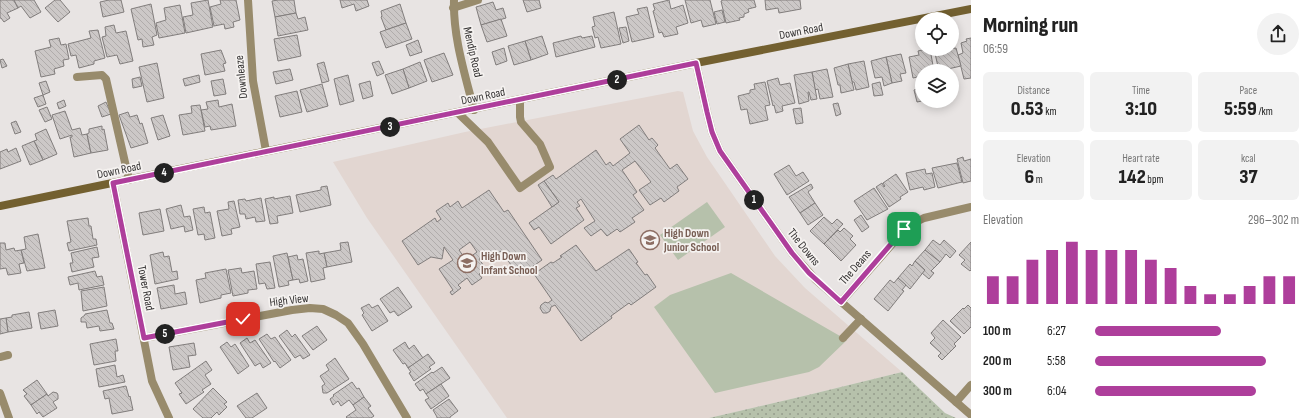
<!DOCTYPE html>
<meta charset="utf-8">
<style>
body{margin:0;font-family:"Sofia Sans Condensed",sans-serif;background:#f2f2f2;color:#222;height:100vh;display:flex;flex-direction:column;font-size:15px;white-space:nowrap}
*{box-sizing:border-box;margin:0}
p{font-size:13px;color:#767676}
.icon{flex:none;width:22px;height:22px;fill:none;stroke:currentColor;stroke-width:2;stroke-linecap:round;stroke-linejoin:round}
.map{position:relative;flex:1;overflow:hidden}
.side{display:flex;flex-direction:column;background:#fff;width:340px}
.side>*{flex:none}
.buttons{position:absolute;left:915px;top:12px;display:grid;gap:8px}
.buttons a{display:grid;place-items:center;width:44px;height:44px;border-radius:50%;background:#fff;box-shadow:0 2px 10px #0003;font-size:20px}
.pin{position:absolute;display:grid;place-items:center;width:34px;height:34px;color:#fff;margin:-17px;border-radius:8px;box-shadow:0 2px 6px #0006}
.km{position:absolute;width:20px;height:20px;margin:-10px;border-radius:50%;background:#222;color:#fff;font-size:11px;line-height:20px;text-align:center}
.round{display:grid;place-items:center;flex:none;width:42px;height:42px;border-radius:21px;background:#f2f2f2}
.headline{display:flex;align-items:center;justify-content:space-between;height:68px;padding:0 12px}
h1{font-size:22px;font-weight:800;line-height:30px}
.stats{display:grid;grid-template-columns:repeat(3,1fr);gap:6px;height:68px;padding:4px 12px}
.stats div{display:grid;align-content:center;border-radius:6px;background:#f2f2f2;text-align:center}
.stats b{font-size:20px;font-weight:800}
.stats small{font-size:11px;font-weight:400}
.stats p{font-size:11px}
.chart{height:112px;padding:8px 12px}
.chart p{display:flex;justify-content:space-between}
.chart svg{width:100%;height:72px;margin-top:4px;stroke:#ae3e9b;stroke-width:6}
ul{padding:0 12px;list-style:none;font-size:13px}
li{display:grid;grid-template-columns:64px 48px 1fr;align-items:center;height:30px}
li i{height:10px;border-radius:5px;background:#ae3e9b}
main{display:flex;flex:1;min-height:0}
.map>svg:first-child{display:block}
.built{fill:#e2d6d1}
.grass{fill:url(#grass-dots)}
.park{fill:#b6c1ab}
.building{fill:url(#building-back-hatch);stroke:#817d7c;fill-rule:evenodd}
.lines{fill:none;stroke-linecap:round;stroke-linejoin:round}
.lane{stroke:#988b6c;stroke-width:8}
.street{stroke:#988b6c;stroke-width:8}
.secondary{stroke:#736030;stroke-width:8}
.route-casing{stroke:#fff;stroke-width:8}
.route{stroke:#ae3e9b;stroke-width:5}
.labels{text-anchor:middle;stroke-width:3.5;stroke-linejoin:round;paint-order:stroke}
.street-label{font-size:12px;fill:#333131;stroke:#f5f2f0}
.education-label{font-size:12px;font-weight:bold;fill:#785e54;stroke:#f5f2f0;text-anchor:start}
</style>
<main>
<div class="map">
<svg width="971" height="418" viewBox="0 0 971 418">
<defs>
<pattern id="grass-dots" width="8" height="8" patternUnits="userSpaceOnUse"><rect width="8" height="8" fill="#b6c1ab"/><path d="M2 2h.1M6 6h.1" fill="none" stroke="#959d8c" stroke-width="1.8" stroke-linecap="round"/></pattern>
<pattern id="building-back-hatch" width="6" height="6" patternUnits="userSpaceOnUse"><rect width="6" height="6" fill="#ccc8c7"/><path d="M-1 5l2 2M0 0l6 6M5-1l2 2" fill="none" stroke="#b0acab"/></pattern>
</defs>
<rect width="100%" height="100%" fill="#e8e4e3"/>
<!-- built -->
<path class="built" d="M678,91L683,92L693,131L707,157L775,256L805,288L902,372L808,395L709,418H507L367,218L333,162L465,132Z"/>
<!-- grass -->
<path class="grass" d="M902,372L945,413L956,418H709L808,395Z"/>
<!-- park -->
<g class="park">
<path d="M707,202L725,227L678,260L660,235Z"/>
<path d="M731,273L833,332L847,340L819,367L809,372L715,393L654,307L670,295Z"/>
</g>
<!-- building -->
<g class="building">
<path d="M0,0H14L18,8L7,13L10,18L4,22L1,18H0Z"/>
<path d="M14,0H34L41,12L30,18L21,6L18,8Z"/>
<path d="M55,0H60L70,12L58,22L45,8Z"/>
<path d="M109,0H121L124,12L103,17L100,2Z"/>
<path d="M208,0L213,27L186,33L183,17L193,15L191,3Z"/>
<path d="M220,0H236L240,20L233,22L234,27L225,29L224,24L214,26L210,7L221,4Z"/>
<path d="M278,0H294L296,13L275,17L272,1Z"/>
<path d="M340,0H367L369,6L356,11L354,4L342,8Z"/>
<path d="M523,0H539L541,8L527,12Z"/>
<path d="M669,0L671,9L683,5L688,23L676,27L678,34L664,37L662,32L659,33L653,11L655,10L653,4Z"/>
<path d="M685,0H710L716,24L703,27L701,20L691,23Z"/>
<path d="M723,0H754L756,7L748,9L749,12L744,14V17L739,18L740,20L726,23L721,1Z"/>
<path d="M765,0H800L801,9L779,13L778,8L766,10Z"/>
<path d="M493,2L496,10L503,8L506,18L481,25L476,7Z"/>
<path d="M151,4L157,35L152,37L154,45L143,47L142,39L138,40L131,9Z"/>
<path d="M400,4L406,23L386,30L381,17L382,16L381,11Z"/>
<path d="M180,5L185,33L159,38L156,23L166,20L164,8Z"/>
<path d="M647,7L654,37L632,42L626,17L639,14L637,9Z"/>
<path d="M722,10L725,22L717,24L714,12Z"/>
<path d="M614,12L621,44L601,48L598,37L595,38L592,27L595,26L593,17Z"/>
<path d="M296,13L298,19L305,17L308,30L278,36L275,17Z"/>
<path d="M501,19L507,36L487,42L481,25Z"/>
<path d="M406,23L412,39L386,48L380,32Z"/>
<path d="M114,25L116,33L126,31L133,61L120,64L117,55L107,57L102,37L106,36L105,27Z"/>
<path d="M626,27L629,41L623,43L619,28Z"/>
<path d="M98,30L105,58L94,61V64L79,68L76,55L71,56L68,44L91,38L89,31Z"/>
<path d="M297,35L301,56L278,61L274,39Z"/>
<path d="M542,36L548,54L531,60L525,41Z"/>
<path d="M581,36L582,38L592,36L595,47L556,57L553,43Z"/>
<path d="M59,38L61,45L66,44L69,59L63,60L64,66L54,69L55,74L41,77L35,51L51,47L49,40Z"/>
<path d="M971,38V78L964,79L958,55L963,53L961,43L967,41L966,39Z"/>
<path d="M418,40L422,52L410,56L406,45Z"/>
<path d="M525,41L531,60L514,65L508,46Z"/>
<path d="M504,48L507,61L496,65L492,52Z"/>
<path d="M956,48L961,66L939,71L934,49H949Z"/>
<path d="M926,49H930L934,71H922V76L913,78L909,57L919,55L918,51Z"/>
<path d="M221,50L226,63L223,64L225,71L205,75L201,54Z"/>
<path d="M444,53L453,75L432,82L424,60Z"/>
<path d="M901,54L906,73L900,74L902,81L892,83L886,57Z"/>
<path d="M886,57L892,83L884,86L882,77L875,78L871,61Z"/>
<path d="M3,59L7,66L2,68L0,60Z"/>
<path d="M379,61L384,73L377,76L372,63Z"/>
<path d="M864,61L869,87L856,90L854,82H852L848,64Z"/>
<path d="M324,62L329,81L322,83L317,64Z"/>
<path d="M420,62L427,81L409,88L403,69Z"/>
<path d="M157,63L164,98L147,102L139,67Z"/>
<path d="M848,64L854,90L841,93L840,85H838L834,68Z"/>
<path d="M290,69L293,80L276,84L273,72Z"/>
<path d="M403,69L409,88L392,94L385,75Z"/>
<path d="M827,69L833,97L820,99L818,89L815,90L812,72Z"/>
<path d="M812,72L817,99L811,100L809,92H808L809,101L799,104L794,75Z"/>
<path d="M199,75L200,82L185,86L183,79Z"/>
<path d="M348,75L354,101L340,105L334,79Z"/>
<path d="M140,77L142,86L133,88L132,79Z"/>
<path d="M778,78L780,85L790,83L795,103L782,106L783,111L776,113L774,105L773,106L767,81Z"/>
<path d="M223,79L226,94L214,96L211,81Z"/>
<path d="M46,81L50,92L43,95L39,83Z"/>
<path d="M370,81L373,96L363,99L359,84Z"/>
<path d="M765,82L770,105L765,106L768,120L750,124L747,109L741,110L738,96L750,93V90L755,89L754,84Z"/>
<path d="M880,82L883,95L874,96L872,84Z"/>
<path d="M322,84L328,106L307,112L300,90Z"/>
<path d="M920,88L922,101L917,102L914,90Z"/>
<path d="M297,91L302,112L280,117L275,96Z"/>
<path d="M43,95L46,104L38,107L34,98Z"/>
<path d="M64,100L66,106L59,109L57,103Z"/>
<path d="M218,100L219,107L232,104L236,126L211,130L210,126L205,127L201,110L208,109L206,102Z"/>
<path d="M106,102L111,114L102,117L98,106Z"/>
<path d="M838,103L841,114L836,116L833,104Z"/>
<path d="M200,105L205,131L183,135L179,115L192,113L191,106Z"/>
<path d="M47,107L52,119L45,122L39,110Z"/>
<path d="M801,108L803,123L796,124L793,109Z"/>
<path d="M65,111L72,130L80,128L82,135L87,134L91,153L74,157L70,137H72V135L60,139L52,115Z"/>
<path d="M128,112L130,117L137,115L140,124L142,123L148,143L131,148L119,115Z"/>
<path d="M163,115L170,136L158,140L151,118Z"/>
<path d="M16,121L21,132L15,134L11,123Z"/>
<path d="M639,125L649,140L652,138L658,145L655,148L670,169L677,164L688,179L677,187L679,191L664,202L661,198L650,205L639,190L651,182L635,161L622,170L637,192L633,195L644,210L632,218L635,222L620,232L617,229L607,236L601,229L591,236L584,228L595,221L581,199L577,202L580,206L576,208L584,220L551,244L539,227L534,230L529,223L559,202L544,181L553,175L556,179L596,150L606,165L610,162L613,166L630,153L620,139Z"/>
<path d="M102,126V130L104,129L108,150L91,153L87,134L89,133V129Z"/>
<path d="M46,129L57,154L43,160L34,141L37,140L35,134Z"/>
<path d="M34,141L43,160L30,165L22,146Z"/>
<path d="M16,148L21,161L0,169V152L7,149L8,152Z"/>
<path d="M963,157L964,161L971,159V181L963,183L957,159Z"/>
<path d="M957,163L962,182L938,188L932,168Z"/>
<path d="M789,165L796,176L803,172L809,181L787,195L774,174Z"/>
<path d="M925,169L926,174L932,173L935,187L924,190L923,187L910,190L906,173Z"/>
<path d="M896,174L908,192L900,197L901,199L889,207L876,187L882,183L884,187L885,186L883,183Z"/>
<path d="M544,181L559,202L552,207L538,185Z"/>
<path d="M811,184L813,188L808,192L815,203L800,213L789,197Z"/>
<path d="M327,186L331,205L300,212L296,195L321,190V187Z"/>
<path d="M874,188L888,209L867,220L854,201Z"/>
<path d="M489,190L504,212L508,210L542,260L519,276L501,251L490,258L488,253L479,259L486,269L479,274L482,278L472,285L467,278L458,285L461,288L452,295L450,292L453,290L439,269L453,260L444,247L442,259L431,257L418,265L402,241L435,218L437,222L441,219L436,211L448,203L450,207L458,201L462,208ZM470,242L477,252L466,260L459,250Z"/>
<path d="M290,196L293,213L277,216L278,223L270,224L265,199L274,197V199Z"/>
<path d="M261,198L265,221L256,222L255,217L246,219L245,214H240L238,200L245,199L246,201Z"/>
<path d="M234,201L240,227L231,229L232,234L222,236L217,211L229,209L228,202Z"/>
<path d="M815,203L823,215L808,225L800,213Z"/>
<path d="M181,205L184,217L190,216L193,230L185,232L184,226L171,229L166,209Z"/>
<path d="M204,207L205,213L210,212L215,238L205,240L204,234L198,235L193,209Z"/>
<path d="M160,209L164,231L143,235L139,213Z"/>
<path d="M861,215L869,227L862,232L854,220Z"/>
<path d="M824,217L832,224L837,219L843,224L824,244L810,231Z"/>
<path d="M88,218L89,226H91L93,239H96L97,245L69,251L67,243L71,242L67,221Z"/>
<path d="M844,228L853,236L850,239L856,245L841,261L824,244L838,230L840,232Z"/>
<path d="M38,234L45,268L27,271L21,250L26,249L24,237Z"/>
<path d="M933,240L940,245L944,240L956,251L950,258L946,254L940,262L925,250Z"/>
<path d="M348,242L352,262L327,267L324,253L341,250L340,243Z"/>
<path d="M971,242V270L970,271L961,264L965,260L959,255Z"/>
<path d="M0,243H5L6,250L14,248L15,251L21,250L24,263L19,264L21,273L8,275L6,268L0,269Z"/>
<path d="M576,245L596,271L629,249L638,262L636,263L645,275L647,274L656,287L631,305L629,303L611,316L612,318L581,341L555,305L551,307L550,311L547,313H543L540,308L541,305L545,302L548,303L552,300L534,274L551,262L553,263L562,257L560,256Z"/>
<path d="M97,247L99,257L92,258L94,267L72,272L70,263H73L71,253Z"/>
<path d="M925,250L940,262L931,271L934,273L929,279L922,273L925,270L915,261Z"/>
<path d="M319,251V254L324,253L327,267L323,268L325,279L311,282L306,253Z"/>
<path d="M163,252L164,257L169,256L172,272L177,271L178,279L155,284L150,255Z"/>
<path d="M287,253L293,280L288,281L289,285L279,287L273,256Z"/>
<path d="M297,255L298,260L303,259L308,281L300,283L299,279L293,280L288,257Z"/>
<path d="M915,261L925,270L910,289L898,278L910,264L912,266Z"/>
<path d="M270,262L275,288L267,289L265,283L259,284L256,264Z"/>
<path d="M241,268L242,273L254,271L257,289L248,290V293L233,296L228,270Z"/>
<path d="M226,269L231,293L221,295V298L200,303L196,280L206,278L205,273Z"/>
<path d="M95,271L97,277L102,276L104,285L79,290L78,283L70,285L68,277Z"/>
<path d="M898,278L906,285L902,290L904,291L888,311L874,299L890,280L894,283Z"/>
<path d="M174,285L175,294L185,292L187,304L161,309L157,288Z"/>
<path d="M104,287L107,306L83,311L81,291Z"/>
<path d="M398,287L412,307L398,316L394,311L390,313L380,299Z"/>
<path d="M369,304L372,308L378,305L388,321L372,331L362,315L364,313L361,308Z"/>
<path d="M968,305L971,308V327L964,334L950,321L963,308L964,309Z"/>
<path d="M55,310L58,326L41,329L38,313Z"/>
<path d="M107,310L110,323H112L114,329L100,331L99,326L87,328L86,322H81V318L85,315V314Z"/>
<path d="M29,312L32,328L8,332L6,318L12,317V315Z"/>
<path d="M6,318L8,332L0,334V319Z"/>
<path d="M943,320L961,337L954,344L956,346L942,360L938,356L941,353L930,343L935,338L931,333Z"/>
<path d="M317,326L327,340L313,350L302,336Z"/>
<path d="M287,330L292,337L295,334L310,355L303,359L300,355L295,358L279,336Z"/>
<path d="M267,334L271,339L275,337L291,360L280,368L275,361L274,362L259,339Z"/>
<path d="M247,338L250,343L255,340L271,363L263,368L260,363L255,366L240,343Z"/>
<path d="M116,339L118,351H115L116,361L94,365L90,344Z"/>
<path d="M227,342L231,347L235,344L249,366L238,374L220,347Z"/>
<path d="M405,342L409,349L414,345L423,358L408,368L405,363L403,364L393,350Z"/>
<path d="M194,343L196,355L188,356L190,367L173,370L169,347Z"/>
<path d="M428,354L435,363L429,367L431,369L414,381L409,373L411,372L408,368Z"/>
<path d="M335,358L349,379L327,393H323L322,386L325,384L320,376L329,370L326,365Z"/>
<path d="M206,361L212,370L205,375L211,384L202,390L204,392L186,404L179,394L182,393L175,383Z"/>
<path d="M115,365L117,377L123,375L125,382L99,387L96,369Z"/>
<path d="M442,367L450,378L426,394L423,389L420,391L415,384L432,372L433,373Z"/>
<path d="M37,380L47,394L31,405L24,396L27,394L23,390Z"/>
<path d="M352,382L357,389L359,388L364,397L353,405L349,400L341,406L338,401L333,405L330,399L334,396L333,395Z"/>
<path d="M441,384L449,396L431,409L425,400L429,398L426,394Z"/>
<path d="M126,386L129,397L130,396L133,410L112,414L109,398L105,399L103,391Z"/>
<path d="M213,388L227,402L224,404L227,407L219,415L217,412L211,418H203L193,409Z"/>
<path d="M53,392L57,393L58,395V399L53,402L57,408L43,417L39,412L37,414L31,405L47,394L48,396Z"/>
<path d="M257,393L267,408L252,418H246L237,406Z"/>
<path d="M364,397L371,406L368,408L374,416L371,418H347L346,417L356,410L353,405Z"/>
<path d="M449,399L458,411L450,417V418H437V417L433,410Z"/>
</g>
<g class="lines">
<!-- lane -->
<g class="lane">
<path d="M453,8L478,0"/>
<path d="M77,77L102,75L106,79L129,180"/>
<path d="M458,113L488,142L520,188L550,167L540,144L521,122L520,117V100"/>
<path d="M843,338L861,319"/>
</g>
<!-- street -->
<g class="street">
<path d="M248,0L253,81L266,151"/>
<path d="M454,0C453,38 465,74 474,110"/>
<path d="M696,63L707,112L712,132L720,151L792,253L816,280L971,415"/>
<path d="M113,183L152,381L169,418"/>
<path d="M841,302L908,226L924,218L971,207"/>
<path d="M144,338L292,310L310,308L323,309L336,315L348,323L363,344L407,418"/>
<path d="M0,357L8,355"/>
<path d="M0,393L9,418"/>
<path d="M956,402L971,385"/>
</g>
<!-- secondary -->
<path class="secondary" d="M0,206L696,63L971,9"/>
</g>
<g class="lines">
<!-- route casing -->
<g class="route-casing">
<path id="route" d="M243,319L144,338L113,183L696,63L707,112L712,132L720,151L792,253L809,273L841,302L904,229"/>
</g>
<!-- route -->
<use href="#route" class="route"/>
</g>
<!-- icons -->
<defs>
<g id="school-ring" transform="scale(1)"><circle r="9.5" fill="#f5f2f0" stroke="#8d6e63" stroke-width="1.5"/><path d="M0-5L7-2L0 1L-7-2ZM-4 1L0 2.5L4 1V4Q0 6-4 4Z" fill="#8d6e63"/></g>
</defs>
<g fill-rule="evenodd">
<use href="#school-ring" x="650" y="240"/>
<use href="#school-ring" x="467" y="263"/>
</g>
<g class="labels">
<!-- street labels -->
<g class="street-label">
<text transform="translate(801 31) rotate(-11)" y="4">Down Road</text>
<text transform="translate(473 52) rotate(77)" y="4">Mendip Road</text>
<text transform="translate(241 77) rotate(-96)" y="4">Downleaze</text>
<text transform="translate(483 96) rotate(-12)" y="4">Down Road</text>
<text transform="translate(119 170) rotate(-12)" y="4">Down Road</text>
<text transform="translate(804 247) rotate(51)" y="4">The Downs</text>
<text transform="translate(855 267) rotate(-49)" y="4">The Deans</text>
<text transform="translate(146 288) rotate(79)" y="4">Tower Road</text>
<text transform="translate(289 300) rotate(-7)" y="4">High View</text>
</g>
<!-- education labels -->
<g class="education-label">
<text x="664" y="237">High Down<tspan x="664" dy="14">Junior School</tspan></text>
<text x="481" y="260">High Down<tspan x="481" dy="14">Infant School</tspan></text>
</g>
</g>
</svg>
<div class="buttons">
<a><svg class="icon" aria-label="locate" viewBox="0 0 24 24"><circle cx="12" cy="12" r="6"/><path d="M12 2v4M12 18v4M2 12h4M18 12h4"/></svg></a>
<a><svg class="icon" aria-label="layers" viewBox="0 0 24 24"><path d="M12 4l9 5-9 5-9-5zM3 14l9 5 9-5"/></svg></a>
</div>
<div class="pin" style="left:904px;top:229px;background:#1e9e55"><svg class="icon" aria-label="arrive" viewBox="0 0 24 24"><path d="M6 21V4h12l-3 4 3 4H6"/></svg></div>
<div class="pin" style="left:243px;top:319px;background:#d93025"><svg class="icon" aria-label="check" viewBox="0 0 24 24"><path d="M5 12l5 5 9-10"/></svg></div>
<b class="km" style="left:754px;top:200px">1</b>
<b class="km" style="left:617px;top:80px">2</b>
<b class="km" style="left:390px;top:127px">3</b>
<b class="km" style="left:164px;top:173px">4</b>
<b class="km" style="left:165px;top:334px">5</b>
</div>
<section class="side">
<div class="headline"><div><h1>Morning run</h1><p>06:59</p></div><a class="round"><svg class="icon" aria-label="share" viewBox="0 0 24 24"><path d="M12 15V3M7 8l5-5 5 5M5 13v7h14v-7"/></svg></a></div>
<div class="stats">
<div><p>Distance</p><b>0.53<small> km</small></b></div>
<div><p>Time</p><b>3:10</b></div>
<div><p>Pace</p><b>5:59<small> /km</small></b></div>
</div>
<div class="stats">
<div><p>Elevation</p><b>6<small> m</small></b></div>
<div><p>Heart rate</p><b>142<small> bpm</small></b></div>
<div><p>kcal</p><b>37</b></div>
</div>
<div class="chart"><p><span>Elevation</span>296–302 m</p>
<svg viewBox="0 0 160 44" preserveAspectRatio="none"><path d="M5 44V27M15 44V27M25 44V17M35 44V11M45 44V6M55 44V11M65 44V11M75 44V11M85 44V17M95 44V22M105 44V33M115 44V38M125 44V38M135 44V33M145 44V27M155 44V27"/></svg>
</div>
<ul>
<li><b>100 m</b>6:27<i style="width:62%"></i></li>
<li><b>200 m</b>5:58<i style="width:84%"></i></li>
<li><b>300 m</b>6:04<i style="width:79%"></i></li>
</ul>
</section>
</main>
